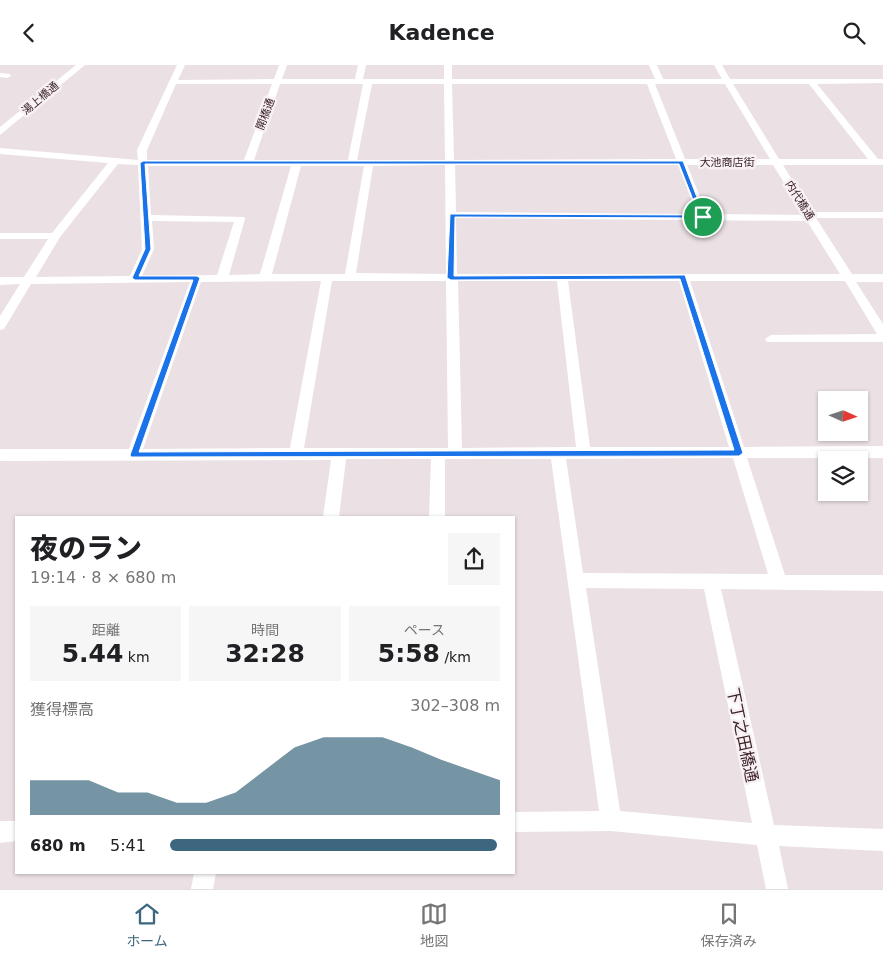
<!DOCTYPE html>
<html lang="ja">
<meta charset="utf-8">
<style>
body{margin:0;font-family:"DejaVu Sans","Noto Sans JP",sans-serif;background:#f6f6f6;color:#202124;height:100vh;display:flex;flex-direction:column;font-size:19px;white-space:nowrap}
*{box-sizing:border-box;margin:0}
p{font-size:16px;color:#757577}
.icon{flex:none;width:28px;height:28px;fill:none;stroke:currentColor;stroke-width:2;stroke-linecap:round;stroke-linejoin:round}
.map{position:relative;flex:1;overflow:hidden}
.drawer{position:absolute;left:15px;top:451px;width:500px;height:358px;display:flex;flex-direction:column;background:#fff;border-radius:0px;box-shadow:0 1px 4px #0004}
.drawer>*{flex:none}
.needle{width:32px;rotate:93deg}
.controls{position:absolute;left:818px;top:326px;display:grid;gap:10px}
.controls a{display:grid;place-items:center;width:50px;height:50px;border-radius:0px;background:#fff;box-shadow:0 1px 4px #0004;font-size:25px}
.pin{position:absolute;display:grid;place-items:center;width:42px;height:42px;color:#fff;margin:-21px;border:2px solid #fff;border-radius:50%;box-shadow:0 1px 5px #0007}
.round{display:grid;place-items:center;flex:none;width:52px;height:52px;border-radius:0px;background:#f6f6f6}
.head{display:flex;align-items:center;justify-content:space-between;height:85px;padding:0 15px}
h1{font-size:28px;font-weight:800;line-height:38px}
.metrics{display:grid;grid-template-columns:repeat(3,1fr);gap:8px;height:85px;padding:5px 15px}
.metrics div{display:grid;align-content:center;border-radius:0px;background:#f6f6f6;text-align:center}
.metrics b{font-size:25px;font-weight:800}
.metrics small{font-size:14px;font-weight:400}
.metrics p{font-size:14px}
.chart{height:140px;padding:10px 15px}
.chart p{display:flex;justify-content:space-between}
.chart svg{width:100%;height:90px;margin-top:5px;fill:#3c677e;opacity:.7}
ul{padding:0 15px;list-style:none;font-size:16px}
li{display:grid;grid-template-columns:80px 60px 1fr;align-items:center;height:38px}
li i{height:12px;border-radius:6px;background:#3c677e}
header{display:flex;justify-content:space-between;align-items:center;height:65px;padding:0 15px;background:#fff;font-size:22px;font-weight:800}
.menu{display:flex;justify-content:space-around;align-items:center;height:70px;border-top:1px solid #e0e0e0;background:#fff;font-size:14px;color:#757577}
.menu a{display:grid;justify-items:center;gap:2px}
.menu .current{color:#3c677e}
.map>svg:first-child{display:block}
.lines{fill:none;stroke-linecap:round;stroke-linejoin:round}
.minor{fill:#fff;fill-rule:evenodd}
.route{fill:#1a73e8;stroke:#fff;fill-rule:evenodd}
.labels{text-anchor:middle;stroke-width:5;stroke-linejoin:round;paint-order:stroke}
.far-street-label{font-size:11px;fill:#3b2227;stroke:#f8f1f4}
.near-street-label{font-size:16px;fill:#3b2227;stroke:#f8f1f4}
</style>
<header><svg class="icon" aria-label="back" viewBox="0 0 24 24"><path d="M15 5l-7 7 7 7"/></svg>Kadence<svg class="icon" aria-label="search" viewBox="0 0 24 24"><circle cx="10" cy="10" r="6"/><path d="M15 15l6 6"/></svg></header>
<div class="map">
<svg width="883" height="824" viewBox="0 0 883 824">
<rect width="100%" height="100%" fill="#ebe1e4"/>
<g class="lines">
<!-- minor -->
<g class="minor">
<path d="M76,0H85L0,70V62Z"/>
<path d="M177,0H185L178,15L274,14L279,0H287L282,14H355L358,0H366L363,14H444V0H452V14H655L649,0H657L663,14H722L714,0H722L730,14H883V18L817,19L878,94H883V100H783L812,147H883V153H816L852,209H883V217H856L883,259V277H767L765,274L771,270L877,269L845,216H690L744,382L883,381V393H747L785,510H883V526L721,524L774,760L883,764V786L779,781L788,824H766L757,780L611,766L514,767V747L599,746L551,394H445V452H429L431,394H346L339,452H323L331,395L0,396V384H129L190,217L31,219L4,264L0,265V251L20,219L0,220V212H24L48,174H0V168H52L108,98L0,89V83L138,95L137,85ZM176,19H272L244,95H147V85ZM280,19H363L348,95H254ZM372,19H444L445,95H357ZM452,19H647L676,94L454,95ZM655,19H725L770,94H685ZM733,19H809L868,94H779ZM118,99L138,100L142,184L130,211L36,212L60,172ZM445,100L446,209L356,208L373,101ZM455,100H678L697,149L456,147ZM687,100H773L804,150L707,149ZM148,101H291L260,209L229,210L245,154L244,152L151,150ZM301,101H364L345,209H272ZM456,153L807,156L840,209H457ZM152,156L234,157L217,210L142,211L154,184ZM321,216L290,383L143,384L201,217ZM332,216H446L448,383H304ZM458,216H557L576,382L462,383ZM568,216H679L729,382H590ZM733,393L768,509L583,508L566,394ZM586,523L704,524L752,758L620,746Z"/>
<path d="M0,8L10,9L11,11L7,13L0,12Z"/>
<path d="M0,756H16V776L0,778Z"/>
<path d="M194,808H216L213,824H191Z"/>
</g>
</g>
<!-- route -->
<path class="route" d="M143,96H683L705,153L455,152L454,211L685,210L743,388L739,391L131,392L130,390L193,215H135L132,213L145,184L140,98ZM145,99H679L699,150L450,149L447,213L451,215L680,214L734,385L139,387L200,213L197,211H139L151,184Z"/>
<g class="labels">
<!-- far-street labels -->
<g class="far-street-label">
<text transform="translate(40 33) rotate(-40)" y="4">湯上橋通</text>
<text transform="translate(265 49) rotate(-70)" y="4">開橋通</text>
<text x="727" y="101">大池商店街</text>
<text transform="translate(800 135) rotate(58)" y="4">内代橋通</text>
</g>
<!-- near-street labels -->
<g class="near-street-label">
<text transform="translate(743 670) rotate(78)" y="6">下丁之田橋通</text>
</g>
</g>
</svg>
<div class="controls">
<a><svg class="needle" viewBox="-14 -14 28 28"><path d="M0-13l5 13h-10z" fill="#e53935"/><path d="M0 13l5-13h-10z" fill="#757577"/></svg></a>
<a><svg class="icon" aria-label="layers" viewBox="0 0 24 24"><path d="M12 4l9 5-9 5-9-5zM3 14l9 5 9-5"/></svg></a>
</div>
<div class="pin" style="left:703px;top:152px;background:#1e9e55"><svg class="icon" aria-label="arrive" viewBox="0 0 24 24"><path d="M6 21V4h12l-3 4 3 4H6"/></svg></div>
<section class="drawer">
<div class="head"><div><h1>夜のラン</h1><p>19:14 · 8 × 680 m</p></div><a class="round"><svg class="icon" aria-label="share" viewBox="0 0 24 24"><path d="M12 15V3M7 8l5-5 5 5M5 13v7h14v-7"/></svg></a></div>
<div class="metrics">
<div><p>距離</p><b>5.44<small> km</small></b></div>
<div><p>時間</p><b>32:28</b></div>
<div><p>ペース</p><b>5:58<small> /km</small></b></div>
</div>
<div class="chart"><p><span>獲得標高</span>302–308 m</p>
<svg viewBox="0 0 160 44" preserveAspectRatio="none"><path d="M0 44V27L10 27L20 27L30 33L40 33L50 38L60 38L70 33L80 22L90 11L100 6L110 6L120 6L130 11L140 17L150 22L160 27V44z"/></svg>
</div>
<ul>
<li><b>680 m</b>5:41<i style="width:99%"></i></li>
</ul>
</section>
</div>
<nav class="menu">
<a class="current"><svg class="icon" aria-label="home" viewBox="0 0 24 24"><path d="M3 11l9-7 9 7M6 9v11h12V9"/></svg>ホーム</a>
<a><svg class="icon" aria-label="map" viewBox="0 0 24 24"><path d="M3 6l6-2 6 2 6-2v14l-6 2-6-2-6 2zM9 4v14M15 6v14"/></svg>地図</a>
<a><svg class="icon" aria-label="saved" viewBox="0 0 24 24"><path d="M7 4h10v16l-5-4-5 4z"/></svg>保存済み</a>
</nav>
